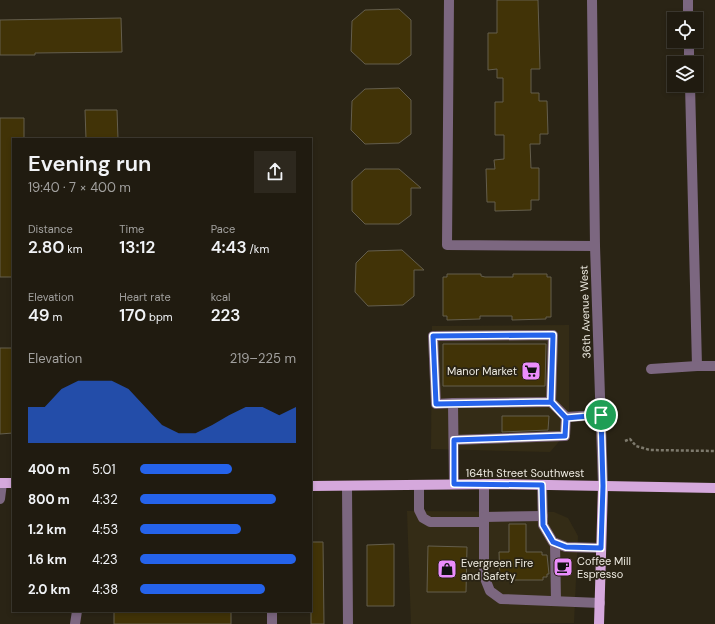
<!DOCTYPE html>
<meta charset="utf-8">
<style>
body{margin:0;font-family:"DM Sans",sans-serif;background:#2d281e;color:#f1f3f6;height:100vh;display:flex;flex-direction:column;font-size:15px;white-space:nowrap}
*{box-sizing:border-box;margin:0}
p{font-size:13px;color:#a2a19f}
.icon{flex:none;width:22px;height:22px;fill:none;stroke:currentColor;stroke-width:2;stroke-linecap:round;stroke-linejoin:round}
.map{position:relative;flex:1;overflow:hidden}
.details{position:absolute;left:12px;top:138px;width:300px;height:474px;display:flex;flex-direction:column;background:#201b10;border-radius:0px;box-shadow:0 2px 6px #0003,0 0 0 1px #3d3930}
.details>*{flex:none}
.tools{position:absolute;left:667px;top:12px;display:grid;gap:8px}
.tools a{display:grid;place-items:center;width:36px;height:36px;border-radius:0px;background:#201b10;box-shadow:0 2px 6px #0003,0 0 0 1px #3d3930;font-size:20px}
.pin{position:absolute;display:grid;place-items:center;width:34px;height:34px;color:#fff;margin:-17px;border:2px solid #fff;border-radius:50%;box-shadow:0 1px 4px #0007}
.round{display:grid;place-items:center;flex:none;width:42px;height:42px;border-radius:0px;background:#2d281e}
.summary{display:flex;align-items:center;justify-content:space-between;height:68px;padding:0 16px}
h1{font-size:22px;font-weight:600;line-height:30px}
.metrics{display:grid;grid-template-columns:repeat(3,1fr);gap:6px;height:68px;padding:4px 16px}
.metrics div{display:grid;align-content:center}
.metrics b{font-size:17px;font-weight:600}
.metrics small{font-size:11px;font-weight:400}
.metrics p{font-size:11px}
.chart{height:112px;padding:8px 16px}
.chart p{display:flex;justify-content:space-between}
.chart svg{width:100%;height:72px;margin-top:4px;fill:#2563eb;opacity:.7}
ul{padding:0 16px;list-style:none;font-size:13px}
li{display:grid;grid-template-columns:64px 48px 1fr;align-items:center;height:30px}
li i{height:10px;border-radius:5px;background:#2563eb}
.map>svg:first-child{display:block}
.built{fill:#342c16}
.building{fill:#413307;stroke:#645e4d}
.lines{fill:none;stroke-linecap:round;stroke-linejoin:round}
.path{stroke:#7e7a6d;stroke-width:2.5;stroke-dasharray:3 2;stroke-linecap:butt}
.minor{stroke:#7c6780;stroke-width:10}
.major{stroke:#d5a8dc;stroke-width:10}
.route-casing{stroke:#fff;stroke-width:8}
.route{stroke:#2563eb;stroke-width:5}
.labels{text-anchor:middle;stroke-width:3.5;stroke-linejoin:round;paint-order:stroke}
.street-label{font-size:11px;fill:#ece9df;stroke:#2a2415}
.poi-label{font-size:11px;fill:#ece9df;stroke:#2a2415;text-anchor:start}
</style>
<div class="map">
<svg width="715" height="624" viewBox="0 0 715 624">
<rect width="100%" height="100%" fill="#2a2415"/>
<!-- built -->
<g class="built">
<path d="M569,325V430L550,452L431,449L432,326Z"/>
<path d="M407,511L554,512L568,518L578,536L574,623L411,624Z"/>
</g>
<!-- building -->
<g class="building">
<path d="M497,0H538L540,69H531V93H539V101H547L548,134H540V144H530L531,168H539V200H531V210L495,211V202H487L486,169H495L494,160L504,159V135H495V102H503V78H497V69L488,70V33H497Z"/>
<path d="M399,9L411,20V55L399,64H365L351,51L352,21L365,10Z"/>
<path d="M121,18L122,52L35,53V55H0V20Z"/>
<path d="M399,88L411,100V134L399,143L365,144L351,130L352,101L365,89Z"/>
<path d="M85,110H117L118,139H86Z"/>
<path d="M0,118H24V139H13V277H0Z"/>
<path d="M365,169H399L421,188H411V215L399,224H365L352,211V181Z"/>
<path d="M402,250L424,270H414V296L403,305L368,306L355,292L356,263L368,251Z"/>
<path d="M447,274H481V276L485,277H513V274H547V277H551V317H546V319L512,320V316H480V319L447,320V316H443V277H447Z"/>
<path d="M443,344H546L545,386H443Z"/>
<path d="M0,348H13V433L0,434Z"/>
<path d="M502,416H549L548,430L502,432Z"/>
<path d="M509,524H526V552H542V555H547L549,574H547V577H543V580H500L499,552H509Z"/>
<path d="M311,542H323L324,624H311Z"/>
<path d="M394,544V606H367V545Z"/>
<path d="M428,546L467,547L466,592H427Z"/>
<rect x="562" y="561" width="5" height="13"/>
<rect x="114" y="611" width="117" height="13"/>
</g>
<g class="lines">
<!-- path -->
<path class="path" d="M625,441L630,439L636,446L650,450L715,451"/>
<!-- minor -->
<g class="minor">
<path d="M449,0L447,245L595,246"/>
<path d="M592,0L595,246L603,486"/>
<path d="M688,0V19"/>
<path d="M689,41V63"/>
<path d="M690,85L697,366H715"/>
<path d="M651,369L697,366"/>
<path d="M453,403L436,404L433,336L553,335L551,402L566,417L565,436L454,440"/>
<path d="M566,417L601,415"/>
<path d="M454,484L453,403L551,402"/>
<path d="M484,484V576L490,591L501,599L600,603"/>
<path d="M419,485V510L423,518L430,522H484"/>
<path d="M542,485L543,525L553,542L566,547L601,548"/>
<path d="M347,486L348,624"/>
<path d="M0,499L2,483"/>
<path d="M484,517L543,516"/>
<path d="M555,543L556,601"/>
<path d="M75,624L77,611"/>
<path d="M272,624V611"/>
</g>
<!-- major -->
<g class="major">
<path d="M0,483H13"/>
<path d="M311,486L500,484L715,488"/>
<path d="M599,624L603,486"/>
</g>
</g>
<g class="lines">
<!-- route casing -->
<g class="route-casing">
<path id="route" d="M601,415L566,418L551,402L436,404L433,336L553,335L551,402L566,418L565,436L454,440V484L542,485L543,525L553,542L566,547L601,548L603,486L601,415"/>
</g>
<!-- route -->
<use href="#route" class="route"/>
</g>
<!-- icons -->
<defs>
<g id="supermarket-square" transform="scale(1)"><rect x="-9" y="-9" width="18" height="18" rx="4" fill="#eb8dfc" stroke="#2a2415"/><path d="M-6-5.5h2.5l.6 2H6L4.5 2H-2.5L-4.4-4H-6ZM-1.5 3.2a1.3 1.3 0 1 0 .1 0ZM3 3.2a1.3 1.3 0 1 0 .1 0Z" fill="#111"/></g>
<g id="cafe-square" transform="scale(1)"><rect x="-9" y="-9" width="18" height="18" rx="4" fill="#eb8dfc" stroke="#2a2415"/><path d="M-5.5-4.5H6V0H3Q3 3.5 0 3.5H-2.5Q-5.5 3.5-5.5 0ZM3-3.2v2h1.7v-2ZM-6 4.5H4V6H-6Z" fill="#111"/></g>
<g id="shop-square" transform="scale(1)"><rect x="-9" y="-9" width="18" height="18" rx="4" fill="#eb8dfc" stroke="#2a2415"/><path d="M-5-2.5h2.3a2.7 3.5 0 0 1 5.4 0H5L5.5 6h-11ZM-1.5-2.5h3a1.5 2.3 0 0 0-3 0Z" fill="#111"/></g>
</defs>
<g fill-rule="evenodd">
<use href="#supermarket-square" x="531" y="371"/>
<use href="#cafe-square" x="563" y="567"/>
<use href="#shop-square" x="447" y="569"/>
</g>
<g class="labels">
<!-- street labels -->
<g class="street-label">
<text transform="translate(585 312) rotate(-92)" y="4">36th Avenue West</text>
<text x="525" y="477">164th Street Southwest</text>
</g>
<!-- poi labels -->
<g class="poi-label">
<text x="517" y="375" text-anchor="end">Manor Market</text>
<text x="577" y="565">Coffee Mill<tspan x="577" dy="13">Espresso</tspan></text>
<text x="461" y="567">Evergreen Fire<tspan x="461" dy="13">and Safety</tspan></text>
</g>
</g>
</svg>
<div class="tools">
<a><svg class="icon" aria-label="locate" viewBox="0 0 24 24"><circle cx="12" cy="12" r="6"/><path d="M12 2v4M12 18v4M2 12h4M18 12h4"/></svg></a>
<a><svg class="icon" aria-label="layers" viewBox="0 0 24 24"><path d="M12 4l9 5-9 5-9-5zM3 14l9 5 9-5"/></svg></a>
</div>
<div class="pin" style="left:601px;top:415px;background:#1e9e55"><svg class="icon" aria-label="arrive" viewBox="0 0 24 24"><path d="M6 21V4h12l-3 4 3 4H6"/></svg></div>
<section class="details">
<div class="summary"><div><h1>Evening run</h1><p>19:40 · 7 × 400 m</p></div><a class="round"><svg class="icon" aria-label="share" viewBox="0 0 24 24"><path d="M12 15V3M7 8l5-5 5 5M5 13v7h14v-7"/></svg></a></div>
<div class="metrics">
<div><p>Distance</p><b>2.80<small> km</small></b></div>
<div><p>Time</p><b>13:12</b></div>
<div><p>Pace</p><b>4:43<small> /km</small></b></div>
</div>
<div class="metrics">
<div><p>Elevation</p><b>49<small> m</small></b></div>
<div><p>Heart rate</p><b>170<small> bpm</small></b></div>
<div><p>kcal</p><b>223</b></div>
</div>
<div class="chart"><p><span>Elevation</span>219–225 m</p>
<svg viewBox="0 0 160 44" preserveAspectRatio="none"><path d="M0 44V22L10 22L20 11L30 6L40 6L50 6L60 11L70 22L80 33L90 38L100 38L110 33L120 27L130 22L140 22L150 27L160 22V44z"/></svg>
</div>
<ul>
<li><b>400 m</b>5:01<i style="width:59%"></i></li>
<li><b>800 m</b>4:32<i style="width:87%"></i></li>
<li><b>1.2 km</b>4:53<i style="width:65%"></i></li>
<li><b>1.6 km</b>4:23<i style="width:100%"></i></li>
<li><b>2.0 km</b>4:38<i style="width:80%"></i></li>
</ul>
</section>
</div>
